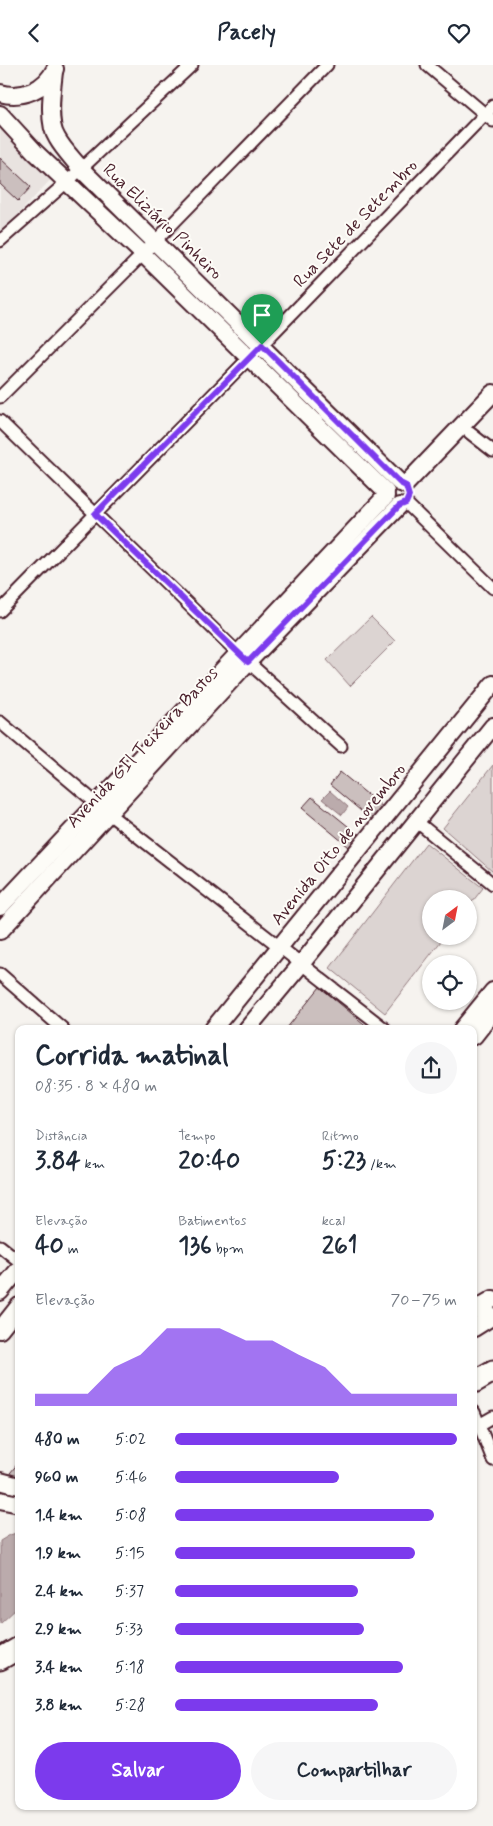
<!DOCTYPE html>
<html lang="pt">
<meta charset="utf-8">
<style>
body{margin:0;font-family:Mynerve,sans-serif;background:#f6f6f7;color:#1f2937;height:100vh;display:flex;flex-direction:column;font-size:19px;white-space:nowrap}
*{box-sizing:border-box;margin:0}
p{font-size:16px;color:#747a83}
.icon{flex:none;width:28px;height:28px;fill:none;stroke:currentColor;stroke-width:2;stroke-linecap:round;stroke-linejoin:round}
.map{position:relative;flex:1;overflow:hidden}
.sheet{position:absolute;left:15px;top:960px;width:462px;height:785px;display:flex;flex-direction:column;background:#fff;border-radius:10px;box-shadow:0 1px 4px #0004}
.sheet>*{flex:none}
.needle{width:32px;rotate:32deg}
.controls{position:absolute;left:422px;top:825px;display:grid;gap:10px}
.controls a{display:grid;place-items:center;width:55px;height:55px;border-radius:50%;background:#fff;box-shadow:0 1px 4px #0004;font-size:25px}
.pin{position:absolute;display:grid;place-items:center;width:42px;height:42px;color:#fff;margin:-51px -21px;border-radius:50% 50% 50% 0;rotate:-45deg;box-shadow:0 0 5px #0007}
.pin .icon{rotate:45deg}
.round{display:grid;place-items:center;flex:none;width:52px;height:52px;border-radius:26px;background:#f6f6f7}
.overview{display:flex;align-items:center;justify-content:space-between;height:85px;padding:0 20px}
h1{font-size:28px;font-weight:700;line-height:38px}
.stats{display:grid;grid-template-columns:repeat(3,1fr);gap:8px;height:85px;padding:5px 20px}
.stats div{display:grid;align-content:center}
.stats b{font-size:25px;font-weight:700}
.stats small{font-size:14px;font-weight:400}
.stats p{font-size:14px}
.chart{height:140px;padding:10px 20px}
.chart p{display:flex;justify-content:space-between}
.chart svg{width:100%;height:90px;margin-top:5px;fill:#7c3aed;opacity:.7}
.button{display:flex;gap:10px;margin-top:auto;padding:10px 20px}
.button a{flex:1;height:58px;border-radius:30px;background:#7c3aed;color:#fff;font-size:20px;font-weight:700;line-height:58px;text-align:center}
.button a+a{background:#f6f6f7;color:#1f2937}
ul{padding:0 20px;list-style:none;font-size:16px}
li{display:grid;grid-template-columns:80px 60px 1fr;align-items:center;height:38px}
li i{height:12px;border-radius:6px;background:#7c3aed}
header{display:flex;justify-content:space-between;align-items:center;height:65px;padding:0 20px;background:#fff;font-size:22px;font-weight:700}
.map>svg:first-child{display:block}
.built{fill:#e9e3e0}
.green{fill:#dcd4d2;stroke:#937a7e}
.water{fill:#bbabac;stroke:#8e7378}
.building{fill:#cbbfbe;stroke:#4a1f2b}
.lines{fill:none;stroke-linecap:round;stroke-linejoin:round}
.street-casing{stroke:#4a1f2b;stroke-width:15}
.secondary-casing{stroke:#4a1f2b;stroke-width:20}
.highway-casing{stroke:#4a1f2b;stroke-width:25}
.street{stroke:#fdfcf7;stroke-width:11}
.secondary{stroke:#fdfcf7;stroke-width:16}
.highway{stroke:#fdfcf7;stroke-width:21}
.route-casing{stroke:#fff;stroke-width:10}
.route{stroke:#7c3aed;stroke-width:6}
.labels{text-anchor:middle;stroke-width:4;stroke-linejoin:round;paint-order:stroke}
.street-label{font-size:18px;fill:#4a1f2b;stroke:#fdfcf7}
</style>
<header><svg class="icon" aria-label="back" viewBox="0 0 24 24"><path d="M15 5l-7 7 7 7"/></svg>Pacely<svg class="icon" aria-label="heart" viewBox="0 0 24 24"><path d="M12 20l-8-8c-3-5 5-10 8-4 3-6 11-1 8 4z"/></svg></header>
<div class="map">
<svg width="493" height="1761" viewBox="0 0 493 1761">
<rect width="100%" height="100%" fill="#f6f3ef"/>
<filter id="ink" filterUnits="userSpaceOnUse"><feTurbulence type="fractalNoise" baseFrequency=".02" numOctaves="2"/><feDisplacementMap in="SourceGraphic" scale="10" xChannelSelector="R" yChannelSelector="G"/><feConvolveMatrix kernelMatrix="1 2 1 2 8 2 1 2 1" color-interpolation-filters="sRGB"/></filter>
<g filter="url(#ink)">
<!-- built -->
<path class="built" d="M0,61L54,111L0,169Z"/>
<!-- green -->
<g class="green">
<path d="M371,552L395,576L350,621L327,595Z"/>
<path d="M493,700V807L443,763Z"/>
<path d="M426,778L483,823L469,841V834H431V871H445L385,948L330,903Z"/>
</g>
<!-- water -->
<g class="water">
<path d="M330,726L348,742L342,750L322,734Z"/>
<path d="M19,1467V1541L0,1559V1476L10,1470Z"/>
</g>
<!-- building -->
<g class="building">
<path d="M0,93L31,122L18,136L0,119Z"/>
<path d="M340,707L384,743L373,756L330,720Z"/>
<path d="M312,732L359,770L349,782L302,743Z"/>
<path d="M320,922L370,964H286Z"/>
<path d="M19,1397V1415L6,1413Z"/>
</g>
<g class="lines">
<!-- street casing -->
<g class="street-casing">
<g id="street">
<path d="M427,0L493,56"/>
<path d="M0,176L68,116L192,0"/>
<path d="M0,332L143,189L327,0"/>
<path d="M0,356L237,587L341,681"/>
<path d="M470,368L493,386"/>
<path d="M406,438L493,523"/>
<path d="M0,546L250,292L493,41"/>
<path d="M0,657L109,749L385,964"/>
<path d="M416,756L493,819"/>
<path d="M0,909L63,964"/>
<path d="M0,1181L19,1196"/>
<path d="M474,1347L493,1395"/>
<path d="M479,1360L493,1352"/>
</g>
</g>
<!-- secondary casing -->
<g class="secondary-casing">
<g id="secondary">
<path d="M54,7C52,24 47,58 57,73C63,84 73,94 81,104L400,418"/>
<path d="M0,28C22,34 45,25 55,4"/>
<path d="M0,49L35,87L143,189L386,427"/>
<path d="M405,420L493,328"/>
<path d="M0,842L386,431"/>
<path d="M0,866L248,597L399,441"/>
<path d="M213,964L493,619"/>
<path d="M247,964L302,898L493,661"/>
<path d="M462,964L493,926"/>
<path d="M474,971L493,947"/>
<path d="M0,1227L19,1204"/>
<path d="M474,1245L493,1234"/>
<path d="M474,1263L493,1251"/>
<path d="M0,1265L19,1241"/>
<path d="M0,1416L19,1421"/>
<path d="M0,1435L19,1439"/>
</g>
</g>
<!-- highway casing -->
<g class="highway-casing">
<g id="highway">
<path d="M474,1317L493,1306"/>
<path d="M0,1594L19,1583"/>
</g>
</g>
<!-- street -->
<use href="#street" class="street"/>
<!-- secondary -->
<use href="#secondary" class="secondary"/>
<!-- highway -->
<use href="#highway" class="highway"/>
</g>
</g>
<g class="lines" filter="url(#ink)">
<!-- route casing -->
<g class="route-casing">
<path id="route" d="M262,280L400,418L406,421L409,431L406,438L399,441L248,597L95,449Z"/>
</g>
<!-- route -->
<use href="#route" class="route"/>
</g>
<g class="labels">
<!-- street labels -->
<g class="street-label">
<text transform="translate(163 156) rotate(44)" y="6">Rua Eliziário Pinheiro</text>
<text transform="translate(355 158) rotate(-46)" y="6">Rua Sete de Setembro</text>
<text transform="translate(142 682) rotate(-47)" y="6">Avenida GIl Teixeira Bastos</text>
<text transform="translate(338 779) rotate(-51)" y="6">Avenida Oito de novembro</text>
</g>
</g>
</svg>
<div class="controls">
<a><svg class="needle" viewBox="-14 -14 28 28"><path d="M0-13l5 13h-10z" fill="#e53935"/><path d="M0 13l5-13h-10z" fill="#747a83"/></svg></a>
<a><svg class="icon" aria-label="locate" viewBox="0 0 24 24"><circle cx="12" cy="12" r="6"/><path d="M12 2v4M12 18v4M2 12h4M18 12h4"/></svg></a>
</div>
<div class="pin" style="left:262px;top:280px;background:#1e9e55"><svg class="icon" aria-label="arrive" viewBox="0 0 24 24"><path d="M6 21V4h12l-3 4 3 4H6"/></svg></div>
<section class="sheet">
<div class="overview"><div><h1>Corrida matinal</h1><p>08:35 · 8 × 480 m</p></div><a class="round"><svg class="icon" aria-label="share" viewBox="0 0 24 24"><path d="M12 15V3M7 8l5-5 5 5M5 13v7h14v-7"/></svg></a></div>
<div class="stats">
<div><p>Distância</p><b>3.84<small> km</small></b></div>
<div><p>Tempo</p><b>20:40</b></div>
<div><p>Ritmo</p><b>5:23<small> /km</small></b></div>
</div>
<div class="stats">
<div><p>Elevação</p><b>40<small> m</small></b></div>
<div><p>Batimentos</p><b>136<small> bpm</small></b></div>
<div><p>kcal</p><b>261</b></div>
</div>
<div class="chart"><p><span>Elevação</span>70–75 m</p>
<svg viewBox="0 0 160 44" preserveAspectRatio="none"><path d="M0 44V38L10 38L20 38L30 25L40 19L50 6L60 6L70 6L80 12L90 12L100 19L110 25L120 38L130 38L140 38L150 38L160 38V44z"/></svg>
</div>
<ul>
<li><b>480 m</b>5:02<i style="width:100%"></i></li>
<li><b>960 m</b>5:46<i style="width:58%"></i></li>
<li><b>1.4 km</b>5:08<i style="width:92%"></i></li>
<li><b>1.9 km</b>5:15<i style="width:85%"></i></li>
<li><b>2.4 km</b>5:37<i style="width:65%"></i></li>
<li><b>2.9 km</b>5:33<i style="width:67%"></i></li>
<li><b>3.4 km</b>5:18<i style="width:81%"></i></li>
<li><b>3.8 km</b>5:28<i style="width:72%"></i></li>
</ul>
<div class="button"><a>Salvar</a><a>Compartilhar</a></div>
</section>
</div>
